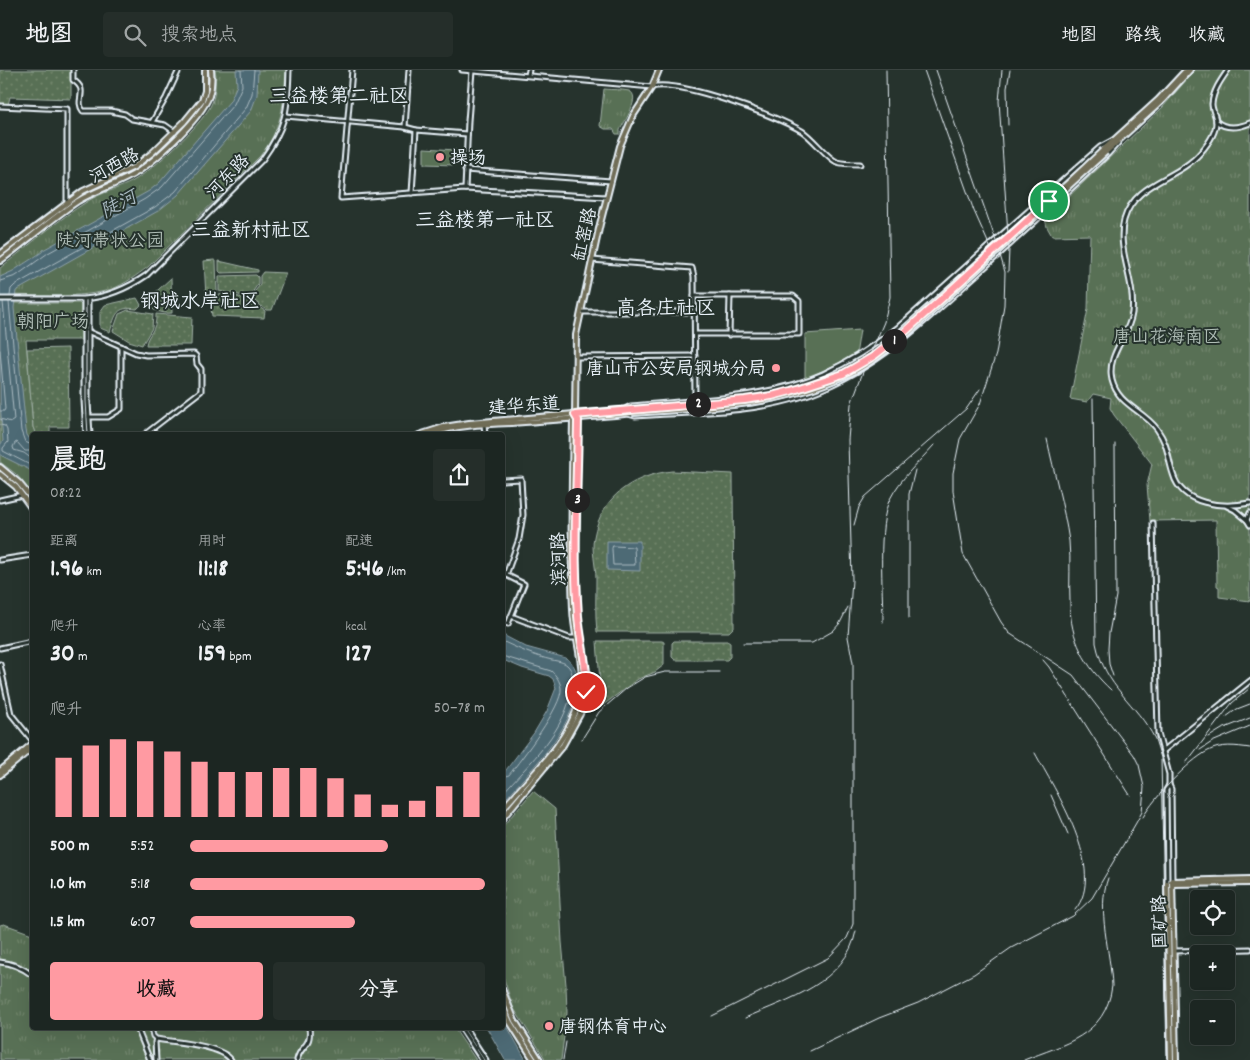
<!DOCTYPE html>
<html lang="zh">
<meta charset="utf-8">
<style>
body{margin:0;font-family:Dekko,"LXGW WenKai TC",sans-serif;background:#252e2a;color:#f1f3f6;height:100vh;display:flex;flex-direction:column;font-size:19px;white-space:nowrap}
*{box-sizing:border-box;margin:0}
p{font-size:16px;color:#a0a5a5}
.icon{flex:none;width:28px;height:28px;fill:none;stroke:currentColor;stroke-width:2;stroke-linecap:round;stroke-linejoin:round}
.map{position:relative;flex:1;overflow:hidden}
.sheet{position:absolute;left:30px;top:362px;width:475px;height:598px;display:flex;flex-direction:column;background:#1c2622;border-radius:5px;box-shadow:0 5px 20px #0002,0 0 0 1px #3a4340}
.sheet>*{flex:none}
.buttons{position:absolute;left:1190px;top:820px;display:grid;gap:10px}
.buttons a{display:grid;place-items:center;width:45px;height:45px;border-radius:5px;background:#1c2622;box-shadow:0 5px 20px #0002,0 0 0 1px #3a4340;font-size:25px}
.pin{position:absolute;display:grid;place-items:center;width:42px;height:42px;color:#fff;margin:-21px;border:2px solid #fff;border-radius:50%;box-shadow:0 1px 5px #0007}
.km{position:absolute;width:25px;height:25px;margin:-12px;border-radius:50%;background:#222;color:#fff;font-size:14px;line-height:25px;text-align:center}
.round{display:grid;place-items:center;flex:none;width:52px;height:52px;border-radius:5px;background:#252e2a}
.headline{display:flex;align-items:center;justify-content:space-between;height:85px;padding:0 20px}
h1{font-size:28px;font-weight:800;line-height:38px}
.figures{display:grid;grid-template-columns:repeat(3,1fr);gap:8px;height:85px;padding:5px 20px}
.figures div{display:grid;align-content:center}
.figures b{font-size:25px;font-weight:800}
.figures small{font-size:14px;font-weight:400}
.figures p{font-size:14px}
.chart{height:140px;padding:10px 20px}
.chart p{display:flex;justify-content:space-between}
.chart svg{width:100%;height:90px;margin-top:5px;stroke:#ff9aa2;stroke-width:6}
.cta{display:flex;gap:10px;margin-top:auto;padding:10px 20px}
.cta a{flex:1;height:58px;border-radius:5px;background:#ff9aa2;color:#111;font-size:20px;font-weight:800;line-height:58px;text-align:center}
.cta a+a{background:#252e2a;color:#f1f3f6}
ul{padding:0 20px;list-style:none;font-size:16px}
li{display:grid;grid-template-columns:80px 60px 1fr;align-items:center;height:38px}
li i{height:12px;border-radius:6px;background:#ff9aa2}
header{display:flex;align-items:center;gap:30px;box-sizing:border-box;height:70px;padding:0 25px;background:#1c2622;border-bottom:1px solid #3a4340}
header strong{font-size:24px}
nav{display:flex;gap:28px;margin-inline-start:auto;font-size:18px}
.search{width:350px;height:45px;background:#252e2a;display:flex;align-items:center;gap:12px;box-sizing:border-box;padding:0 18px;border-radius:5px;color:#a0a5a5;font-size:19px}
.map>svg:first-child{display:block}
.grass{fill:#597054;stroke:#a0b0a6}
.forest{fill:url(#forest-firs);stroke:#a0b0a6}
.park{fill:url(#park-tufts);stroke:#a0b0a6}
.garden{fill:url(#garden-dots);stroke:#a0b0a6}
.water{fill:#4e6a74;stroke:#8ca0a9}
.lines{fill:none;stroke-linecap:round;stroke-linejoin:round}
.shore{stroke:#aabbc3;stroke-width:1}
.minor-casing{stroke:#e8f1f8;stroke-width:7}
.major-casing{stroke:#e8f1f8;stroke-width:8}
.minor{stroke:#26332d;stroke-width:3}
.major{stroke:#716e59;stroke-width:4}
.rail{stroke:#e8f1f8;stroke-width:1}
.major-bridge-casing{stroke:#e8f1f8;stroke-width:8;stroke-linecap:butt}
.major-bridge{stroke:#716e59;stroke-width:4}
.route-casing{stroke:#fff;stroke-width:10}
.route{stroke:#ff9aa2;stroke-width:6}
.poi-dot{fill:#ff9aa2;stroke:#26332d;stroke-width:2}
.labels{text-anchor:middle;stroke-width:4;stroke-linejoin:round;paint-order:stroke}
.poi-label{font-size:18px;fill:#e8f1f8;stroke:#26332d;text-anchor:start}
.street-label{font-size:18px;fill:#e8f1f8;stroke:#26332d}
.park-label{font-size:18px;fill:#afbdb6;stroke:#26332d}
.water-label{font-size:19px;font-style:italic;fill:#aabbc3;stroke:#26332d}
.quarter-label{font-size:20px;fill:#e8f1f8;stroke:#26332d}
</style>
<header>
<strong>地图</strong>
<div class="search"><svg class="icon" aria-label="search" viewBox="0 0 24 24"><circle cx="10" cy="10" r="6"/><path d="M15 15l6 6"/></svg>搜索地点</div>
<nav><a>地图</a><a>路线</a><a>收藏</a></nav>
</header>
<div class="map">
<svg width="1250" height="990" viewBox="0 0 1250 990">
<defs>
<pattern id="forest-firs" width="22" height="20" patternUnits="userSpaceOnUse" patternTransform="scale(1.25)"><rect width="22" height="20" fill="#597054"/><path d="M5 1l3.5 6h-7zM16 11l3.5 6h-7z" fill="#71856d"/></pattern>
<pattern id="park-tufts" width="24" height="20" patternUnits="userSpaceOnUse" patternTransform="scale(1.25)"><rect width="24" height="20" fill="#597054"/><path d="M3 7l-1-3M5 7V3M7 7l1-3M15 17l-1-3M17 17v-4M19 17l1-3" fill="none" stroke="#71856d"/></pattern>
<pattern id="garden-dots" width="8" height="8" patternUnits="userSpaceOnUse" patternTransform="scale(1.25)"><rect width="8" height="8" fill="#597054"/><path d="M2 2h.1M6 6h.1" fill="none" stroke="#71856d" stroke-width="1.8" stroke-linecap="round"/></pattern>
</defs>
<rect width="100%" height="100%" fill="#26332d"/>
<filter id="ink" filterUnits="userSpaceOnUse"><feTurbulence type="fractalNoise" baseFrequency=".02" numOctaves="2"/><feDisplacementMap in="SourceGraphic" scale="10" xChannelSelector="R" yChannelSelector="G"/><feConvolveMatrix kernelMatrix="1 2 1 2 8 2 1 2 1" color-interpolation-filters="sRGB"/></filter>
<g filter="url(#ink)">
<!-- grass -->
<g class="grass">
<path d="M424,78L456,80L455,95L424,94Z"/>
<path d="M860,260L856,285L805,309V264Z"/>
</g>
<!-- forest -->
<g class="forest">
<path d="M207,0H209C212,25 199,47 179,62L203,32L208,11Z"/>
<path d="M174,64L176,66C162,79 148,94 130,104C114,113 96,118 80,128L0,189V187L79,126L96,116L121,107L139,96Z"/>
</g>
<!-- park -->
<g class="park">
<path d="M215,0H286C284,34 282,59 260,86L148,197C137,205 125,214 112,219C83,229 32,225 0,225V198C29,176 57,150 88,131C102,122 119,119 133,111C154,99 198,58 210,37C216,26 216,12 215,0Z"/>
<path d="M1195,0H1250V531L1219,527V517L1217,516L1216,450L1150,451L1147,415L1152,394L1114,345L1110,338L1111,328L1093,324L1087,332L1070,329L1088,239L1090,165L1052,166L1047,157L1045,149L1162,38Z"/>
<path d="M604,19C612,20 621,19 629,21C642,26 624,52 620,60V64H616L613,59H605L600,56Z"/>
<path d="M0,233H79L81,235V270H26L33,357L36,365H32V423L16,404L0,392Z"/>
<path d="M533,721L555,739L562,872L566,915L567,943L561,990H546L513,937L503,906V756Z"/>
<path d="M4,854L32,864V958H454L476,990H0V855Z"/>
</g>
<!-- garden -->
<g class="garden">
<path d="M0,0H71V29L10,27L8,35L0,34Z"/>
<path d="M214,190L216,191L217,222L206,227L204,191Z"/>
<path d="M219,191L258,200V202L221,203L219,201Z"/>
<path d="M263,202L286,203L272,240H266L250,227L260,215V206Z"/>
<path d="M256,205L258,207V214L249,227L219,221V206Z"/>
<path d="M171,208L172,243C162,244 151,240 145,233L146,231Z"/>
<path d="M227,224L247,229L265,241L264,248L212,246L210,231L219,225Z"/>
<path d="M137,228L141,235L137,239C116,236 116,244 110,262L100,258V242L105,235Z"/>
<path d="M128,240L153,244L152,258L142,275L129,271L113,261L119,244Z"/>
<path d="M156,244L192,247L191,275H146C147,264 157,262 156,244Z"/>
<path d="M68,278L69,357H50V365H36L33,357L27,279Z"/>
<path d="M672,401L733,404L734,557L729,562H597C595,544 596,527 596,509C596,495 591,480 594,467C601,426 634,405 672,401Z"/>
<path d="M597,571H662L664,572V595L655,602L638,609L599,638L597,631L600,612Z"/>
<path d="M674,571H727L730,573V587L727,590H675L672,587V573Z"/>
</g>
<!-- water -->
<g class="water">
<path d="M236,0H258L257,25L251,41L178,125L158,141L16,221L14,238L26,360L27,365L32,372V401L4,387L0,384V375L3,371L0,333V207L13,201L42,182L43,180L149,121L159,113L230,31L237,15Z"/>
<path d="M607,471H640V501L607,500Z"/>
<path d="M503,565L526,577L566,588C575,594 579,605 578,615C572,662 532,697 503,732V704L534,663L547,641L556,618L553,609L549,606L522,598L503,590Z"/>
<path d="M503,949L526,990H505L487,958H502Z"/>
</g>
<g class="lines">
<!-- shore -->
<g class="shore">
<path d="M0,211L16,206L48,183L145,129L162,117L234,34L242,16L241,0"/>
<path d="M10,226L11,219L15,215L155,137L175,122L246,38L252,24L254,0"/>
<path d="M9,232L21,361L25,372L32,375"/>
<path d="M0,280L5,339L4,341H0"/>
<path d="M0,349L11,352L14,350L3,232"/>
<path d="M0,355L5,356L7,360L8,372L3,378V381L32,396"/>
<path d="M32,381H25L17,372L15,373L13,377L14,380L24,383L32,389"/>
<path d="M613,476L634,477L635,495H613L612,479Z"/>
<path d="M502,571C519,579 534,586 552,590C557,591 564,592 567,595C573,600 573,609 572,616C567,660 530,692 502,724"/>
<path d="M502,586L551,601C556,605 560,611 561,618C563,636 521,689 509,705L502,707"/>
</g>
<!-- minor casing -->
<g class="minor-casing">
<g id="minor">
<path d="M73,0V10C90,21 74,29 83,41H111L125,44L132,49L165,55L175,62"/>
<path d="M352,0L341,128L465,119L606,127"/>
<path d="M462,0L652,17C678,9 777,46 802,61C813,68 827,88 837,92C843,94 853,94 860,94"/>
<path d="M1228,0C1221,10 1213,21 1212,34C1212,40 1216,46 1216,52C1216,63 1208,74 1201,82C1178,110 1135,111 1124,150C1116,180 1136,211 1132,243C1129,267 1106,284 1112,310C1118,335 1143,340 1157,359C1169,376 1167,386 1173,404C1182,436 1223,438 1250,433"/>
<path d="M528,5L529,0"/>
<path d="M0,36L67,39V132"/>
<path d="M286,46L405,57L416,60L412,123"/>
<path d="M1216,51C1226,60 1238,58 1250,53"/>
<path d="M152,52L166,28L179,0"/>
<path d="M405,57L409,0"/>
<path d="M416,60L467,64"/>
<path d="M465,100L611,111"/>
<path d="M465,119L468,51L472,1"/>
<path d="M592,190L692,198L694,207L695,330"/>
<path d="M694,226H793L799,231V264H696"/>
<path d="M0,229H84C108,227 128,218 147,205L262,90C286,57 288,40 289,0"/>
<path d="M84,229V330L86,365"/>
<path d="M88,229V332L90,365"/>
<path d="M581,242H695"/>
<path d="M87,261L136,283L146,285L194,284L196,286L197,294L201,299V321L144,365"/>
<path d="M729,265L730,226"/>
<path d="M576,287L695,286"/>
<path d="M627,338L631,336C692,330 767,329 823,304C849,292 874,276 897,258L1100,77L1113,70"/>
<path d="M628,344L635,346C690,342 748,344 800,327C872,304 920,256 974,207C1019,166 1064,126 1108,84L1118,73"/>
<path d="M89,347H108L121,339V276"/>
<path d="M484,354L485,365"/>
<path d="M502,410L521,409L523,445L519,469L506,505L502,504"/>
<path d="M0,430L22,425"/>
<path d="M1227,436L1235,440L1247,450"/>
<path d="M1250,443L1247,450L1250,455"/>
<path d="M1153,453L1158,663L1169,704V715L1171,719L1172,810"/>
<path d="M0,490L32,485"/>
<path d="M511,546L569,568H581"/>
<path d="M502,552L508,554L524,514L506,505"/>
<path d="M0,578L32,571"/>
<path d="M0,594L11,644L32,670"/>
<path d="M1163,681L1250,611"/>
<path d="M1167,813L1166,720L1169,715"/>
<path d="M1174,881L1250,879"/>
<path d="M0,892C12,893 23,898 32,905"/>
<path d="M137,958L150,990"/>
<path d="M151,958L153,966L156,969C174,972 221,975 231,990"/>
<path d="M461,958L482,990"/>
<path d="M465,958L486,990"/>
<path d="M156,990L155,972L156,969"/>
<path d="M297,990C300,975 312,977 309,958"/>
</g>
</g>
<!-- major casing -->
<g class="major-casing">
<g id="major">
<path d="M1103,80L1158,30L1186,0"/>
<path d="M1106,82L1161,32L1190,0"/>
<path d="M0,184L83,121L134,97L152,83L184,52L202,30L205,21V0"/>
<path d="M0,191C26,172 51,149 78,131C98,119 120,114 139,101C159,87 201,48 209,26C212,17 212,9 211,0"/>
<path d="M575,345L576,265L600,154L620,76L633,46L652,17L659,0"/>
<path d="M419,365L444,357L469,353L632,339"/>
<path d="M428,365C454,355 484,354 512,353C552,350 592,348 632,343"/>
<path d="M0,397L19,413L32,429"/>
<path d="M0,404L16,417L32,439"/>
<path d="M0,701L32,674"/>
<path d="M0,705L32,678"/>
<path d="M502,740C530,706 567,675 579,632C588,602 574,570 573,539C570,475 572,412 573,349L575,345"/>
<path d="M502,749L563,675L580,644L587,622L588,609L578,546L576,490L578,350L575,345"/>
<path d="M1172,810L1176,990"/>
<path d="M1171,811L1250,809"/>
<path d="M1167,813L1171,990"/>
<path d="M1172,814L1250,813"/>
<path d="M502,919L515,951L540,990"/>
<path d="M502,934L510,952L534,990"/>
</g>
</g>
<!-- minor -->
<use href="#minor" class="minor"/>
<!-- major -->
<use href="#major" class="major"/>
<!-- rail -->
<g class="rail">
<path d="M924,0L974,141L995,188"/>
<path d="M1002,0L999,31L1009,179L1008,202"/>
<path d="M1008,55L1007,18L1010,0"/>
<path d="M1093,329L1096,573C1105,618 1136,632 1155,669C1157,675 1159,682 1161,688L1167,990"/>
<path d="M1047,369C1054,403 1064,437 1069,471C1071,491 1069,512 1070,533C1070,569 1085,596 1111,620"/>
<path d="M854,455L859,437L865,427L967,338L980,319"/>
<path d="M909,548V424L915,400"/>
<path d="M883,552C883,522 877,454 890,429C900,409 919,392 934,375"/>
<path d="M743,573H812L833,561L840,553L848,537"/>
<path d="M1043,590L1049,597L1130,725"/>
<path d="M1113,606L1109,594L1108,579L1109,563L1116,526L1115,374"/>
<path d="M1226,647L1237,639L1250,634"/>
<path d="M1209,667L1222,659L1250,648"/>
<path d="M582,669L599,642L627,618L645,607L665,602H719"/>
<path d="M1200,680L1212,672L1250,656"/>
<path d="M1035,683C1055,720 1108,801 1075,840"/>
<path d="M1186,693L1232,633L1250,618"/>
<path d="M1051,725L1068,764"/>
<path d="M1143,747C1155,727 1188,691 1208,681C1221,674 1236,676 1250,678"/>
<path d="M712,946L828,888L847,868L853,854V593L848,567L852,510L848,370L851,334L863,302L884,252L890,227L886,0"/>
<path d="M745,948C788,929 846,913 856,861"/>
<path d="M810,981L879,948L918,933L974,904L1011,878L1073,846L1092,828L1136,753L1142,742L1144,717L1139,695L1134,685L1073,605L1009,563L1001,552L963,484L953,421V403L960,369L980,334L996,284L1004,235L1005,202L995,168L936,0"/>
<path d="M563,990L566,972"/>
<path d="M1024,990C1064,974 1106,966 1112,916C1111,883 1096,840 1108,808"/>
</g>
<!-- major-bridge casing -->
<g class="major-bridge-casing">
<g id="major-bridge">
<path d="M632,339C703,335 776,333 843,304C883,286 916,252 948,224C1000,177 1052,128 1103,80"/>
<path d="M632,343C703,338 778,337 844,306C867,296 887,280 907,264L1106,82"/>
</g>
</g>
<!-- major-bridge -->
<use href="#major-bridge" class="major-bridge"/>
</g>
</g>
<g class="lines" filter="url(#ink)">
<!-- route casing -->
<g class="route-casing">
<path id="route" d="M586,622C588,597 580,572 578,546C573,481 577,415 578,350L575,345L745,330L772,326L791,321L843,304L874,286L906,261L1049,131"/>
</g>
<!-- route -->
<use href="#route" class="route"/>
</g>
<!-- markers -->
<g class="poi-dot">
<circle cx="440" cy="87" r="5"/>
<circle cx="776" cy="298" r="5"/>
<circle cx="549" cy="956" r="5"/>
</g>
<g class="labels">
<!-- poi labels -->
<g class="poi-label">
<text x="450" y="93">操场</text>
<text x="766" y="304" text-anchor="end">唐山市公安局钢城分局</text>
<text x="559" y="962">唐钢体育中心</text>
</g>
<!-- street labels -->
<g class="street-label">
<text transform="translate(114 95) rotate(-29)" y="6">河西路</text>
<text transform="translate(227 106) rotate(-46)" y="6">河东路</text>
<text transform="translate(584 164) rotate(-77)" y="6">缸窑路</text>
<text transform="translate(524 335) rotate(-4)" y="6">建华东道</text>
<text transform="translate(558 489) rotate(-91)" y="6">滨河路</text>
<text transform="translate(1159 852) rotate(-91)" y="6">国矿路</text>
</g>
<!-- park labels -->
<g class="park-label">
<text x="110" y="176">陡河带状公园</text>
<text x="53" y="257">朝阳广场</text>
<text x="1167" y="272">唐山花海南区</text>
</g>
<!-- water labels -->
<g class="water-label">
<text transform="translate(118 133) rotate(-28)" y="7">陡河</text>
</g>
<!-- quarter labels -->
<g class="quarter-label">
<text x="339" y="32">三益楼第二社区</text>
<text x="485" y="156">三益楼第一社区</text>
<text x="251" y="166">三益新村社区</text>
<text x="200" y="237">钢城水岸社区</text>
<text x="666" y="244">高各庄社区</text>
</g>
</g>
</svg>
<div class="buttons">
<a><svg class="icon" aria-label="locate" viewBox="0 0 24 24"><circle cx="12" cy="12" r="6"/><path d="M12 2v4M12 18v4M2 12h4M18 12h4"/></svg></a>
<a>+</a>
<a>−</a>
</div>
<div class="pin" style="left:1049px;top:131px;background:#1e9e55"><svg class="icon" aria-label="arrive" viewBox="0 0 24 24"><path d="M6 21V4h12l-3 4 3 4H6"/></svg></div>
<div class="pin" style="left:586px;top:622px;background:#d93025"><svg class="icon" aria-label="check" viewBox="0 0 24 24"><path d="M5 12l5 5 9-10"/></svg></div>
<b class="km" style="left:894px;top:271px">1</b>
<b class="km" style="left:698px;top:334px">2</b>
<b class="km" style="left:577px;top:430px">3</b>
<section class="sheet">
<div class="headline"><div><h1>晨跑</h1><p>08:22</p></div><a class="round"><svg class="icon" aria-label="share" viewBox="0 0 24 24"><path d="M12 15V3M7 8l5-5 5 5M5 13v7h14v-7"/></svg></a></div>
<div class="figures">
<div><p>距离</p><b>1.96<small> km</small></b></div>
<div><p>用时</p><b>11:18</b></div>
<div><p>配速</p><b>5:46<small> /km</small></b></div>
</div>
<div class="figures">
<div><p>爬升</p><b>30<small> m</small></b></div>
<div><p>心率</p><b>159<small> bpm</small></b></div>
<div><p>kcal</p><b>127</b></div>
</div>
<div class="chart"><p><span>爬升</span>50–78 m</p>
<svg viewBox="0 0 160 44" preserveAspectRatio="none"><path d="M5 44V15M15 44V9M25 44V6M35 44V7M45 44V12M55 44V17M65 44V22M75 44V22M85 44V20M95 44V20M105 44V25M115 44V33M125 44V38M135 44V36M145 44V29M155 44V22"/></svg>
</div>
<ul>
<li><b>500 m</b>5:52<i style="width:67%"></i></li>
<li><b>1.0 km</b>5:18<i style="width:100%"></i></li>
<li><b>1.5 km</b>6:07<i style="width:56%"></i></li>
</ul>
<div class="cta"><a>收藏</a><a>分享</a></div>
</section>
</div>
